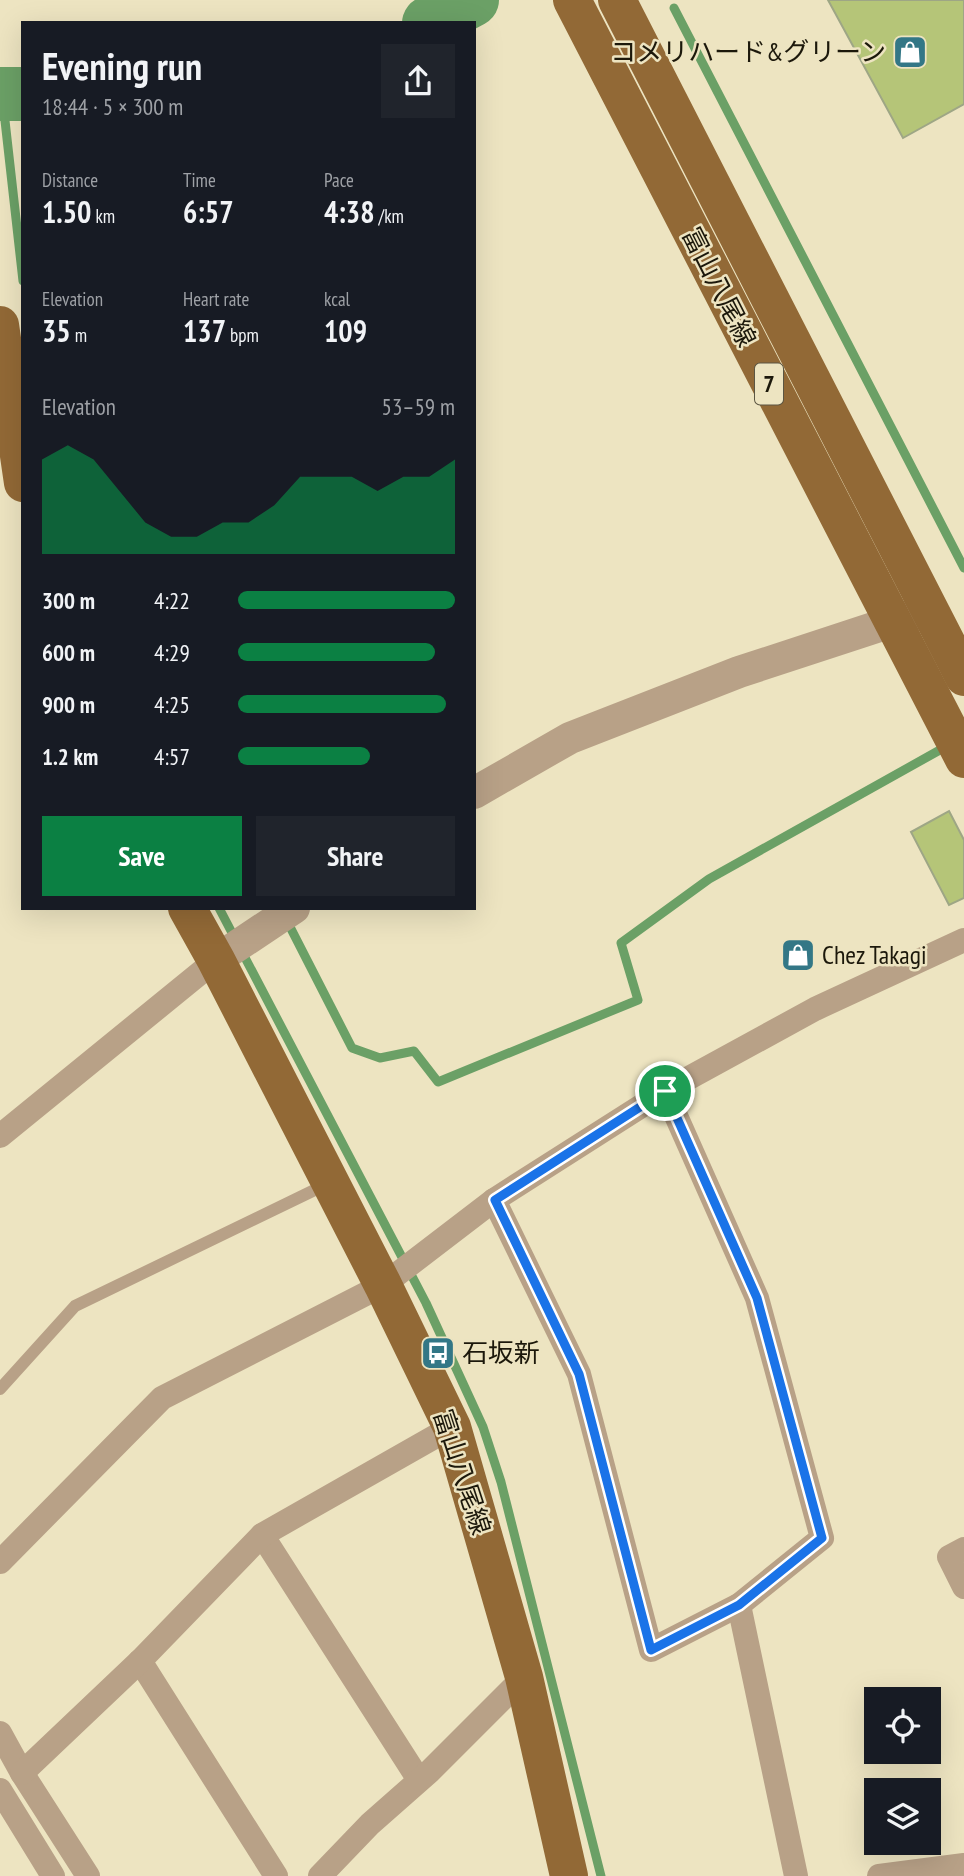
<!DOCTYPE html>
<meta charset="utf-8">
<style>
body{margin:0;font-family:"PT Sans Narrow","Noto Sans JP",sans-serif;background:#20242c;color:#f1f3f6;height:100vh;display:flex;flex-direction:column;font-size:26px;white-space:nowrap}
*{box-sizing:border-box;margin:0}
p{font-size:23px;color:#9ea1a6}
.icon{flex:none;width:38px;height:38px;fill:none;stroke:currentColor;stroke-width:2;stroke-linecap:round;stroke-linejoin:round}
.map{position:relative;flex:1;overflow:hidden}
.details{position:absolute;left:21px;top:21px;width:455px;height:889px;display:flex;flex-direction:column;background:#171b24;border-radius:0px;box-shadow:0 7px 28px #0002}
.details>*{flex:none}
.buttons{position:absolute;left:864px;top:1687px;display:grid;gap:14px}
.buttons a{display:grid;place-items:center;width:77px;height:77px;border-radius:0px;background:#171b24;box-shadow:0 7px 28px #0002;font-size:35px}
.pin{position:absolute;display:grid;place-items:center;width:60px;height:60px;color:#fff;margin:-30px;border:4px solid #fff;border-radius:50%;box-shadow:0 2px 7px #0007}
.round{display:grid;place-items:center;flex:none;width:74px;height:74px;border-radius:0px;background:#20242c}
.headline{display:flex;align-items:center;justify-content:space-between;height:119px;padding:0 21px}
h1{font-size:38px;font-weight:800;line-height:52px}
.stats{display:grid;grid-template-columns:repeat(3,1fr);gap:10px;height:119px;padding:7px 21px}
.stats div{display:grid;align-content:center}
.stats b{font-size:30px;font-weight:800}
.stats small{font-size:19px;font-weight:400}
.stats p{font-size:19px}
.chart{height:196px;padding:14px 21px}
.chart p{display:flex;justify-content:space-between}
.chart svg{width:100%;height:126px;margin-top:7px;fill:#0b8043;opacity:.7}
.cta{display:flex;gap:14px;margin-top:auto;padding:14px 21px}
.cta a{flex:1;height:80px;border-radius:0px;background:#0b8043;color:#fff;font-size:28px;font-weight:800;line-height:80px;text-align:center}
.cta a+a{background:#20242c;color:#f1f3f6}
ul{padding:0 21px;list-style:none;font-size:23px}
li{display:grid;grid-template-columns:112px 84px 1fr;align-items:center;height:52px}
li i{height:18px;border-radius:9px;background:#0b8043}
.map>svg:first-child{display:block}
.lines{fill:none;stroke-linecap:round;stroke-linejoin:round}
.stream{stroke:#6ba066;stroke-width:9}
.river{stroke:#6ba066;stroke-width:54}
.building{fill:#b5c578;stroke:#9ea685;stroke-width:2}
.service{stroke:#b8a187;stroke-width:12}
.minor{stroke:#b8a187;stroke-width:24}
.tertiary{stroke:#b8a187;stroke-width:32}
.primary{stroke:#926936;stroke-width:38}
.route-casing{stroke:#fff;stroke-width:14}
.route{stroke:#1a73e8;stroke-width:9}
.labels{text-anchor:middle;stroke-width:5;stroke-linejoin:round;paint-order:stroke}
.shield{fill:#ede4c1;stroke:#5b5542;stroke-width:2}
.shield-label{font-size:24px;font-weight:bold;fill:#1c180b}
.poi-label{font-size:26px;fill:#1c180b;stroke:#ede4c1;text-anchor:start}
.street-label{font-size:26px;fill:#1c180b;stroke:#ede4c1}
</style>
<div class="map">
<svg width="964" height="1876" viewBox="0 0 964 1876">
<rect width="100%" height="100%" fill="#ede4c1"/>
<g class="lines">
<!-- stream -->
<g class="stream">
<path d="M674,8L964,568"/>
<path d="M2,94L23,281"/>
<path d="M219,908L426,1303L483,1427L501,1482L601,1876"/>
<path d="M287,921L352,1048L380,1058L414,1051L438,1082L638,1000L621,943L709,879L947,746"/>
</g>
<!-- river -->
<g class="river">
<path d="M429,23L472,0"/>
<path d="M0,94H23"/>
</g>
</g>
<!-- building -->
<g class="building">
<path d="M828,0H964V104L903,138Z"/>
<path d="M949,811L964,840V898L949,905L911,832Z"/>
</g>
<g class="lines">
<!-- service -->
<path class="service" d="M0,1389L75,1306L327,1184"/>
<!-- minor -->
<g class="minor">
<path d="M0,1136L216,960"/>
<path d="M494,1200L579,1374L651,1650L739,1605L822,1538L757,1298L665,1091"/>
<path d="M262,1535L419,1780"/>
<path d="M964,1549L949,1557L964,1587"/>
<path d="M0,1562L162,1398L383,1285L494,1200L665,1091L815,1009L964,940"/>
<path d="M739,1605L796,1876"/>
<path d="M140,1661L276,1876"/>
<path d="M0,1733L22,1773L88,1876"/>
<path d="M22,1773L140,1661L262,1535L452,1427"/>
<path d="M0,1790L53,1876"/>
<path d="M320,1876L370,1824L429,1772L524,1677"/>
<path d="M879,1876L964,1865"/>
</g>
<!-- tertiary -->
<g class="tertiary">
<path d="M474,793L570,738L739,672L916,614"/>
<path d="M216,960L294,908"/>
</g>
<!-- primary -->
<g class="primary">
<path d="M572,0L964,759"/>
<path d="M617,0L964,677"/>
<path d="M0,325L23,483"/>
<path d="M187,908L216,960L383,1285L452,1427L524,1677L569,1876"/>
</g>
</g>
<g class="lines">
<!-- route casing -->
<g class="route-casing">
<path id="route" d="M665,1091L757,1298L822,1538L739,1605L651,1650L579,1374L495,1200Z"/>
</g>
<!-- route -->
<use href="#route" class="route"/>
</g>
<!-- icons -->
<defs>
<g id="shop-square" transform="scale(1.75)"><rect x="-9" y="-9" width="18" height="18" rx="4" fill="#337786" stroke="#ede4c1"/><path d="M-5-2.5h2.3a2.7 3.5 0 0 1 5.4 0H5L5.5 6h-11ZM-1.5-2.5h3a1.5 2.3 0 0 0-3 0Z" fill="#fff"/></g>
<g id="bus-square" transform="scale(1.75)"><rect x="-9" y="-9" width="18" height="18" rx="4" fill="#337786" stroke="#ede4c1"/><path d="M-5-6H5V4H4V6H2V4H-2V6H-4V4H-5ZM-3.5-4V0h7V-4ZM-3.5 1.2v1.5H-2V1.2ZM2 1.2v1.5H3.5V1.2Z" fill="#fff"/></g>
</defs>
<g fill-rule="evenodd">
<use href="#shop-square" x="910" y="52"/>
<use href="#shop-square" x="798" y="955"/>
<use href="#bus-square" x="438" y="1353"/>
</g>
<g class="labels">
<!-- shield labels -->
<rect class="shield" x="755" y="363.5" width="28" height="41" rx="5"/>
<g class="shield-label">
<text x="769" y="392">7</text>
</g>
<!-- poi labels -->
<g class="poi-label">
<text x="886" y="61" text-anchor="end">コメリハード&amp;グリーン</text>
<text x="822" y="964">Chez Takagi</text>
<text x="462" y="1362">石坂新</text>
</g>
<!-- street labels -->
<g class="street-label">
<text transform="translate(719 287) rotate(63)" y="9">富山八尾線</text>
<text transform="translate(462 1472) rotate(72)" y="9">富山八尾線</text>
</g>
</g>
</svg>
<div class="buttons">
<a><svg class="icon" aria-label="locate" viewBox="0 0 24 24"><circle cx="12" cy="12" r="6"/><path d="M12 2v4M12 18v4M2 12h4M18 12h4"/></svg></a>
<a><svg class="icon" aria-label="layers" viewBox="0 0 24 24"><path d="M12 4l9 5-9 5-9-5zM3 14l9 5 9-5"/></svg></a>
</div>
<div class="pin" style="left:665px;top:1091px;background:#1e9e55"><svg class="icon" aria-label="arrive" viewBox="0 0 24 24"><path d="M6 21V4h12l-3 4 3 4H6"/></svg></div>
<section class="details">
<div class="headline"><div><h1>Evening run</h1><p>18:44 · 5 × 300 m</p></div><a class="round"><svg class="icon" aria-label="share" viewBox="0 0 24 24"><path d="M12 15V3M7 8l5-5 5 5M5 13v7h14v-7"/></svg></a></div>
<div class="stats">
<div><p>Distance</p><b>1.50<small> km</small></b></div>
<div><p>Time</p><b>6:57</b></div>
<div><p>Pace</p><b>4:38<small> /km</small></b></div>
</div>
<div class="stats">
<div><p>Elevation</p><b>35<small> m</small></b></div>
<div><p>Heart rate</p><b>137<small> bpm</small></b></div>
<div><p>kcal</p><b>109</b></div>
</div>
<div class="chart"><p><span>Elevation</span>53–59 m</p>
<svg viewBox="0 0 160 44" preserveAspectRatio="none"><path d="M0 44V11L10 6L20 11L30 22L40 33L50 38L60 38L70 33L80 33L90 27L100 17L110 17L120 17L130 22L140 17L150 17L160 11V44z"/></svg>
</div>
<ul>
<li><b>300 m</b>4:22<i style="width:100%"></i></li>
<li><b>600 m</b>4:29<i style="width:91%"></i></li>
<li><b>900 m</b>4:25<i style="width:96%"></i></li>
<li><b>1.2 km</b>4:57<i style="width:61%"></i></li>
</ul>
<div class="cta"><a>Save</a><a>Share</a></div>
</section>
</div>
